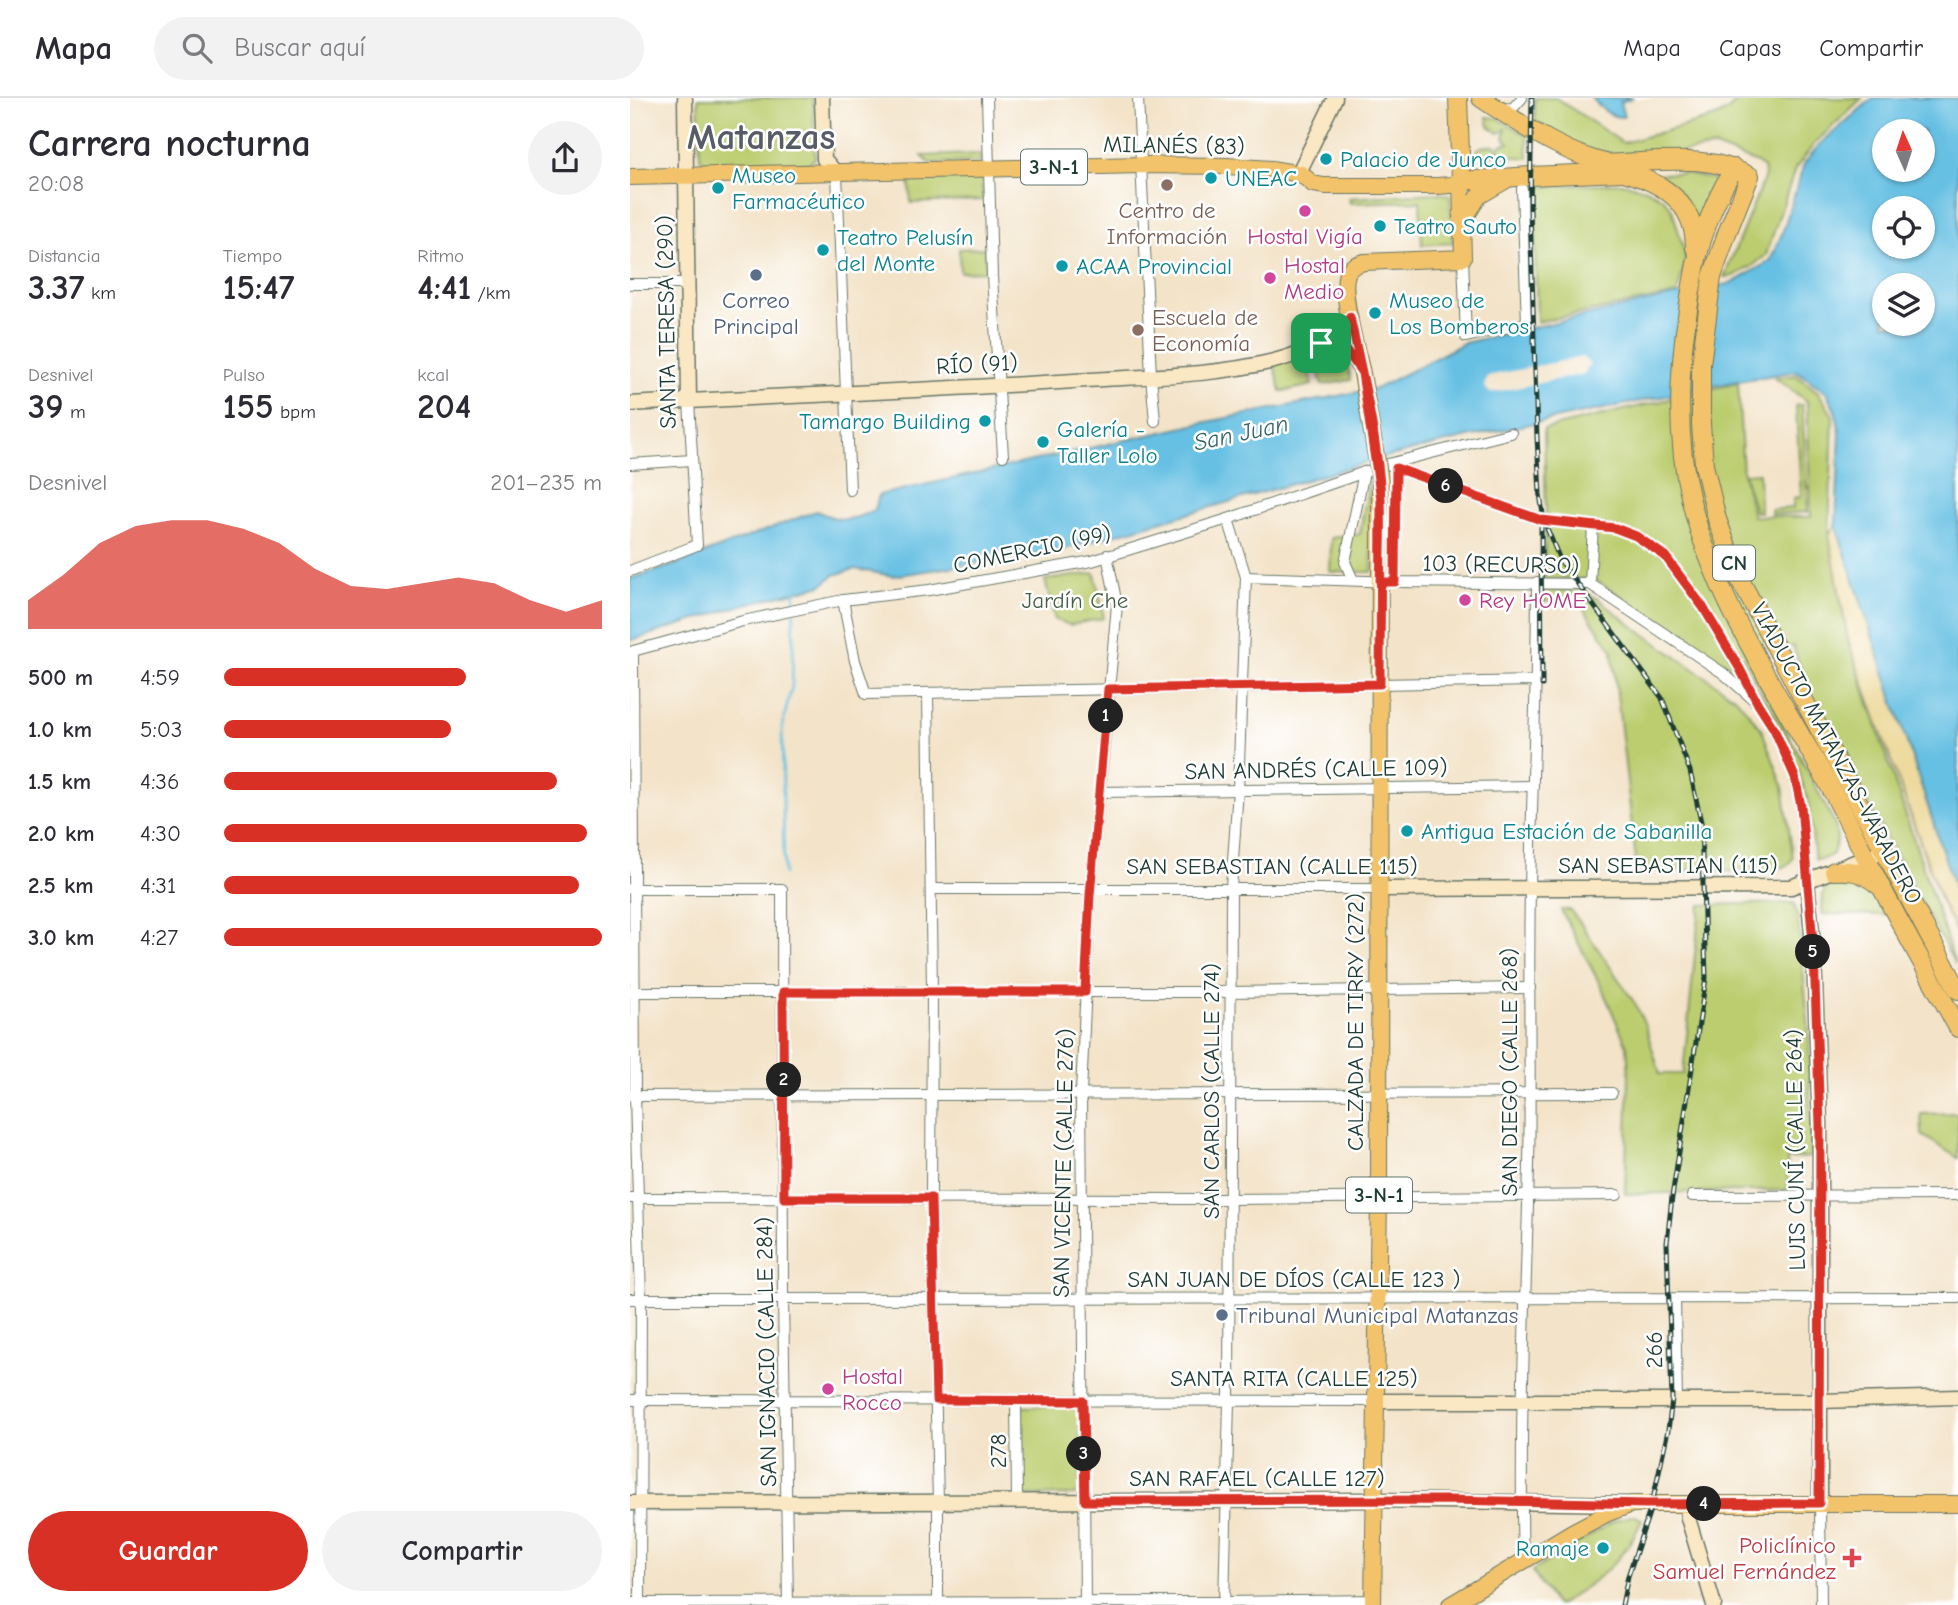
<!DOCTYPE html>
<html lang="es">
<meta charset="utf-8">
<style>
body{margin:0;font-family:"Comic Neue",sans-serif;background:#f2f2f3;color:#2b2b33;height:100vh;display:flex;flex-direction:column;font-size:26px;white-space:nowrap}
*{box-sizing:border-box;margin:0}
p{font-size:23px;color:#7c7c81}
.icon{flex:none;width:38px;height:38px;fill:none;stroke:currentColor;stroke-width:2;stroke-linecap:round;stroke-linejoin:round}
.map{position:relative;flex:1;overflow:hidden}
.sheet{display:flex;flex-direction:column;background:#fff;width:630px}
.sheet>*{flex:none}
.needle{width:46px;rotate:357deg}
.tools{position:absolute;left:1242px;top:21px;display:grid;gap:14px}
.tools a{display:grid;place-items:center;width:63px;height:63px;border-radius:50%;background:#fff;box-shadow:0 2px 5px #0004;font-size:35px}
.pin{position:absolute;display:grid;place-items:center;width:60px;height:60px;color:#fff;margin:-30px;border-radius:14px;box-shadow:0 4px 10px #0006}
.km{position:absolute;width:35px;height:35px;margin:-18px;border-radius:50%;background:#222;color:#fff;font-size:19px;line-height:35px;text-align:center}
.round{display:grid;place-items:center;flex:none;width:74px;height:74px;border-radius:37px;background:#f2f2f3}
.summary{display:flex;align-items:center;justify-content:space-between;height:119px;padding:0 28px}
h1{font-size:38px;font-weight:600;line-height:52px}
.stats{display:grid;grid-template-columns:repeat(3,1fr);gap:10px;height:119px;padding:7px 28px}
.stats div{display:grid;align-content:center}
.stats b{font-size:35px;font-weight:600}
.stats small{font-size:19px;font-weight:400}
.stats p{font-size:19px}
.chart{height:196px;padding:14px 28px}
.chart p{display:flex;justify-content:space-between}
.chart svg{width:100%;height:126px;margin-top:7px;fill:#d93025;opacity:.7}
.primary-button{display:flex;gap:14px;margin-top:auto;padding:14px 28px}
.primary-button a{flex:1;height:80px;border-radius:42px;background:#d93025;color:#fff;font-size:28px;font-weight:600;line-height:80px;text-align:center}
.primary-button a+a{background:#f2f2f3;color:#2b2b33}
ul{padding:0 28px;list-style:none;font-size:23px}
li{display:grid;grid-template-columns:112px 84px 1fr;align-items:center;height:52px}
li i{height:18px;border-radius:9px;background:#d93025}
header{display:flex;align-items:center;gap:42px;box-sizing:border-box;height:98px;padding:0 35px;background:#fff;border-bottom:2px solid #e1e1e2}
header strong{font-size:33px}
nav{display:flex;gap:38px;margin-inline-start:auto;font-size:24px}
.search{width:490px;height:63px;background:#f2f2f3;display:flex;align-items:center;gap:18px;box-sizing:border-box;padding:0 24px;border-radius:38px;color:#7c7c81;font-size:26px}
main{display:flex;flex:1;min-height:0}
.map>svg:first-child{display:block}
.green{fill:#bccd70;stroke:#6e8552;stroke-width:2}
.sand{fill:#eeda9e;stroke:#868c69;stroke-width:2}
.water{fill:#66c0e3;stroke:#427e8c;stroke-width:2;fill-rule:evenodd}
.pier{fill:#f3e3c8}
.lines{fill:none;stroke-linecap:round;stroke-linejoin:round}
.stream{stroke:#66c0e3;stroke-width:2.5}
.street-casing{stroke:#697768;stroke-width:12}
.secondary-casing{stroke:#697768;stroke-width:17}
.primary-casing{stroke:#697768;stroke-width:18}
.highway-casing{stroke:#697768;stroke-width:20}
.street{stroke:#fff;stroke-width:10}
.secondary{stroke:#fae7c3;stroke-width:14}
.primary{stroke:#f2c36a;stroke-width:16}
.highway{stroke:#f2c36a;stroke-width:18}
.rail-casing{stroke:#1f3d34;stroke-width:5}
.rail{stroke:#fff;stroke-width:2.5;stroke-dasharray:8;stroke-linecap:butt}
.primary-bridge-casing{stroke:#697768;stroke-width:18;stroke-linecap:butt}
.primary-bridge{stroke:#f2c36a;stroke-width:16}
.route-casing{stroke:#fff;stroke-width:14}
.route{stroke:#d93025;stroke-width:9}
.culture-dot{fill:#0f9aa8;stroke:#fff;stroke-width:2.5}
.education-dot{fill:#8d6e63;stroke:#fff;stroke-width:2.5}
.hotel-dot{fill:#d1479c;stroke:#fff;stroke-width:2.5}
.service-dot{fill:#5c6f8a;stroke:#fff;stroke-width:2.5}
.health-dot{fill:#e0444e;stroke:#fff;stroke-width:2.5}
.labels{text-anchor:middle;stroke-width:5;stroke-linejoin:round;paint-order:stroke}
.shield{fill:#fff;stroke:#627771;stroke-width:2}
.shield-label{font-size:21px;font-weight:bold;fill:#1f3d34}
.street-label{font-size:23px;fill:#1f3d34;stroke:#fff}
.culture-label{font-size:23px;fill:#0d838f;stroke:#fff;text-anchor:start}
.education-label{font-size:23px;fill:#785e54;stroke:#fff}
.hotel-label{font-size:23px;fill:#b23c85;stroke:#fff;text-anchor:start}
.service-label{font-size:23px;fill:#4e5e75;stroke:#fff}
.park-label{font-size:23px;fill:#466143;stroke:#fff}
.health-label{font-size:23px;fill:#be3a42;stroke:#fff;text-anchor:end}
.water-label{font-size:24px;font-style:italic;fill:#346469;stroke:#fff}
.town-label{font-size:37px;font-weight:bold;fill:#575c67;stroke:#fff}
</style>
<header>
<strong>Mapa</strong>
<div class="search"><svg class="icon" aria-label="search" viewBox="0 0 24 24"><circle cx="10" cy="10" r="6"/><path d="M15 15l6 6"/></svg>Buscar aquí</div>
<nav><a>Mapa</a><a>Capas</a><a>Compartir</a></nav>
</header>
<main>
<section class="sheet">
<div class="summary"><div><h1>Carrera nocturna</h1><p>20:08</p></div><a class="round"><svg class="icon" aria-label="share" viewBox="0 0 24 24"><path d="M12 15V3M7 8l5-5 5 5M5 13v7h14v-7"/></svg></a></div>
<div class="stats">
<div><p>Distancia</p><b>3.37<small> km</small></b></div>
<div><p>Tiempo</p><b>15:47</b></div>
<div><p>Ritmo</p><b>4:41<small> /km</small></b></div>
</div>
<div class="stats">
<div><p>Desnivel</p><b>39<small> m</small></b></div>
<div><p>Pulso</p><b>155<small> bpm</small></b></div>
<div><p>kcal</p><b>204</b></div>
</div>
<div class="chart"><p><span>Desnivel</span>201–235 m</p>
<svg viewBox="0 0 160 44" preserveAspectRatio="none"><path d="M0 44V34L10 25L20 14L30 8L40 6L50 6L60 9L70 14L80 23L90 29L100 30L110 28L120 26L130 28L140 34L150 38L160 34V44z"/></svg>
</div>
<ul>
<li><b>500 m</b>4:59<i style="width:64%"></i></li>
<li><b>1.0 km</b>5:03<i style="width:60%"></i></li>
<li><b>1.5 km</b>4:36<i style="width:88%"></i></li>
<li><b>2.0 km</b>4:30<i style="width:96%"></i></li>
<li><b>2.5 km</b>4:31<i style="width:94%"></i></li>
<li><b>3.0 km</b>4:27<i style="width:100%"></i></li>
</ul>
<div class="primary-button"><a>Guardar</a><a>Compartir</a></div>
</section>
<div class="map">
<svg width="1328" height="1507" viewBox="0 0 1328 1507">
<rect width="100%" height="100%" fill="#fff"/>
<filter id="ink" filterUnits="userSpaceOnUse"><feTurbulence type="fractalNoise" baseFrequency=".0143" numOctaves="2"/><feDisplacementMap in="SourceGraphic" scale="14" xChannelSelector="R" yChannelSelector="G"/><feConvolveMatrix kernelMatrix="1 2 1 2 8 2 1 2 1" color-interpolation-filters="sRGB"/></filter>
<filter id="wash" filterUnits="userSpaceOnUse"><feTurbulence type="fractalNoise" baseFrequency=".00686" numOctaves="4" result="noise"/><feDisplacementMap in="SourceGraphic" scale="28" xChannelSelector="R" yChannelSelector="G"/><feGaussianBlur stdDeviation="1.57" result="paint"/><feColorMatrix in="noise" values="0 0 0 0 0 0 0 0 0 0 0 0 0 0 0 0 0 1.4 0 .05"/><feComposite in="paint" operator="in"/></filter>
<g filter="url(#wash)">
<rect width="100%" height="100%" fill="#f3e3c8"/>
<!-- green -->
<g class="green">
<path d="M68,0H183L185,60L178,66H76L70,60Z"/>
<path d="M905,0H926L993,45L1086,19L1097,13L1111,0H1232L1186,44L1165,71L1136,157L1121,169L1103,178L1094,179L1135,78L1134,70L1127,65L1085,49L1042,56H984L967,54L951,49L905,23Z"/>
<path d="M857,19L867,20L897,37L898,60L847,55V52L851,49L865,47L868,54L871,47L879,45L874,40L876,31L869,35L859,28Z"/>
<path d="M350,56L351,64L299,65L292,58Z"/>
<path d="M351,75L353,102L281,105L279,78Z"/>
<path d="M1056,75L1087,82L1067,124C1057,106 1046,83 1025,76Z"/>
<path d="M992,85L1016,91L1033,100L1042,111L1056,160L1047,196L907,224L904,89Z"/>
<path d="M808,95L820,97L823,145L792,147L790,103L720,105L719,100Z"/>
<path d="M355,150L356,173L330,174L329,151Z"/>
<path d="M705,250L716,262L721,282L692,287L684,253Z"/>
<path d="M675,255L682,287L651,294L644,264Z"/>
<path d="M1166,277L1188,294L1203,318L1199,437L1218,542L1325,866L1182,602L1163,548L1115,552L1205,726L1207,742L1203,756L1193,761H1185L1178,703L1161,648L1108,552L1097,553L1115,588L1076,553L964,481H914L916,417L914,331L1108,285L1113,376L1123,418L1181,419L1177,303L1145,280Z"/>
<path d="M1166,307H1172L1178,414L1141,416V412L1163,410V400L1171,399Z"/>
<path d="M1129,375L1130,414H1125L1114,376Z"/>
<path d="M739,379L742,474H700L701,440L730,436Z"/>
<path d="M465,475L474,520L440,527L425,522L415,482Z"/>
<path d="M914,492L948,493L968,501L1004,529L1107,601L1131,630L1153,688L1163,760L1158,767L1139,774L1007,772L982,552L949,504L914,503Z"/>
<path d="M1210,781L1236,787L1256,817L1192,816L1193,796L1198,785Z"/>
<path d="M1164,805L1168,821L1179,934L1181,1059L1157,1061L1158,1092L995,1096L999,977L997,948L972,890L931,812H940L949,823L1006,907L1015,927L1030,976H1053L1070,807Z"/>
<path d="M1328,1015V1060L1292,1037L1291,1016Z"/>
<path d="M444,1308L450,1316L451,1392L446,1397L392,1398L391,1309Z"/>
<path d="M1004,1417L1012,1422C993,1465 967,1482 929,1507H926L902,1473L984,1423Z"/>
</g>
<!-- sand -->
<path class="sand" d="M1206,427L1328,800V838L1312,805L1218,542L1199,437Z"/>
<!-- water -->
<g class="water">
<path d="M962,0H1003L990,4L994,19C980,20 971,10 962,0Z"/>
<path d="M1243,0H1328V800L1206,427L1210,335L1206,315L1197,295L1167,273L1108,283L838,339L756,359L431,452L263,478L225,471L204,477L192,487L112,507L0,543V481L44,467L186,413C210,424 220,424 245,412L249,397L577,324L748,290L834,245L1102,185L1140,163L1152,136L1174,66L1189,47ZM1255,33H1293V72H1255ZM1255,110H1293V149H1255ZM1255,187H1293V226H1255Z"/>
</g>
<!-- pier -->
<path class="pier" d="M952,259L960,266L954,276L860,295L854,288L858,278Z"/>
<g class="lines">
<!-- stream -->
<g class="stream">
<path d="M164,508L165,494"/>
<path d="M154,776L152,628L162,588L164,515"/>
</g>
</g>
</g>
<g filter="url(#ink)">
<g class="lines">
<!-- street casing -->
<g class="street-casing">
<g id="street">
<path d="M357,0L362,178L373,358"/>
<path d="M508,0L521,278L525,323"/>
<path d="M869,11L883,10L892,0"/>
<path d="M207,76L220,392"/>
<path d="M833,160L836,239L897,225L892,91"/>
<path d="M0,186H56"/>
<path d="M0,366L62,362"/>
<path d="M762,368L766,370L765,484"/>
<path d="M766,370L911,422L985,430L1006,438L1035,459L1073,509L1144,631L1165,679L1171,708L1177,783"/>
<path d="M0,473L67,447L59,303"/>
<path d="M616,479L765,484L960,486L1093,575L1124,602"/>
<path d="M723,482L715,464L734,374"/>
<path d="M960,486L963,427"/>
<path d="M213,502L225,563L236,596L907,583"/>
<path d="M298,595L302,893L301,1100L308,1404V1507"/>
<path d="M469,694L903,688"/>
<path d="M0,791H152L153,1200L158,1507"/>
<path d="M301,791H748"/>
<path d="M1,894H601L900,890"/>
<path d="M1,998L982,995"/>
<path d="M1062,1098L1328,1097"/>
<path d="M0,1100L600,1101L987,1097"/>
<path d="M0,1201L1328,1200"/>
<path d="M1045,1201L1047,1303"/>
<path d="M0,1302L747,1303"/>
<path d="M386,1303L387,1403"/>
<path d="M1190,1405L1191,1507"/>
<path d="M893,1464C889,1332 896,1200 899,1067C901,975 898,883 900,792C902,689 907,587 907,484"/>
<path d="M0,1505L594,1504L744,1502"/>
<path d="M10,1507L11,1201L5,998L3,553L113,523L213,502L299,492L462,463L598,421L758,366L881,335"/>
<path d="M455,1507L451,996L460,797L487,507L477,457"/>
<path d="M594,1507L599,1303L601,790L608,692L616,479L598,421"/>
</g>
</g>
<!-- secondary casing -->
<g class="secondary-casing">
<g id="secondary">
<path d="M55,0L59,303"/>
<path d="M192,0L194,61L207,76"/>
<path d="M671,76L672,68L705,0"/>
<path d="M693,245C712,242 719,253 728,268"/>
<path d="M0,306C148,298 296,293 444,283C510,278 579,279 644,263C670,256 707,244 720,219"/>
<path d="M1177,783L1184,856L1190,1026V1405"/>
<path d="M748,791L1161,789L1253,753"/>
<path d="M747,1303H1190L1328,1299"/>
<path d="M0,1405L745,1402L1000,1406"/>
<path d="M1056,1406L1058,1420L1084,1507"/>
</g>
</g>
<!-- primary casing -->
<g class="primary-casing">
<g id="primary">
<path d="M0,79L512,67L597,68L641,71L671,76L683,86L694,88H807L821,87L831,83L833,160L734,164C727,166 720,168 717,176C710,195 727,253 732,275"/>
<path d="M833,123L849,98L878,81"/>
<path d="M743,1507L749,1099L750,382"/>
<path d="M820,1507L942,1434L978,1415L1002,1406H1328"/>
</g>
</g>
<!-- highway casing -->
<g class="highway-casing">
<g id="highway">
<path d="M828,0L831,83L900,78L992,74"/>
<path d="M851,0C884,22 936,57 976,65C986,67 998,64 1008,64C1047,62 1084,59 1120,78L1097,135L1082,179L1071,267V326L1074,367L1087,421L1108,478L1328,892"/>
<path d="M1104,70C1073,121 1065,162 1057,219C1048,280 1046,343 1061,403C1085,502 1145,590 1194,678C1213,712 1229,747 1247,781C1273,831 1301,880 1328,930"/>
<path d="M994,74C1034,85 1065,105 1065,150"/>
<path d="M1204,773C1223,772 1233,774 1248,787"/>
</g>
</g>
<!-- street -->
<use href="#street" class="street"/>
<!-- secondary -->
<use href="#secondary" class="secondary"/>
<!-- primary -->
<use href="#primary" class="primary"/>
<!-- highway -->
<use href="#highway" class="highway"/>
<!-- rail casing -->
<g class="rail-casing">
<g id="rail">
<path d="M902,0L900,111L907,339L910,396L914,423L930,462L1032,600L1060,673L1071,724L1076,880L1042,1099L1037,1145L1042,1302L1038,1332L1022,1406L998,1478L992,1507"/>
<path d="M911,424L912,587"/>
</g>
</g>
<!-- rail -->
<use href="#rail" class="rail"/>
<!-- primary-bridge casing -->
<g class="primary-bridge-casing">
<path id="primary-bridge" d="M732,275L750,382"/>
</g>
<!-- primary-bridge -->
<use href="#primary-bridge" class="primary-bridge"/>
</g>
</g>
<g class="lines" filter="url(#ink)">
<!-- route casing -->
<g class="route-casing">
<path id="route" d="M691,245L702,244L714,249L732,275L751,401L750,586L478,591L460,797L455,894H153L154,1100H301L306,1302L453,1303L455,1403L818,1402L1017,1406L1189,1405L1190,1026L1184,856L1171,708L1165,679L1144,631L1128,606L1110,571L1073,509L1035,458L1006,438L985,430L911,422L766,370L765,484H750C751,451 753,418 750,386C745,330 732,274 720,219L710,233L691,245"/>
</g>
<!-- route -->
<use href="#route" class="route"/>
</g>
<!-- markers -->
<g class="culture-dot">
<circle cx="696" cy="61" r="7"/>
<circle cx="581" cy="80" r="7"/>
<circle cx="88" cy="90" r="7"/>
<circle cx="750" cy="128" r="7"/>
<circle cx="193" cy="152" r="7"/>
<circle cx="432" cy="168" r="7"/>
<circle cx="745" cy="215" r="7"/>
<circle cx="355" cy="323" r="7"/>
<circle cx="413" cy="344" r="7"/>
<circle cx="777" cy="733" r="7"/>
<circle cx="973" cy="1450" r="7"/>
</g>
<g class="education-dot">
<circle cx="537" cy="87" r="7"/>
<circle cx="508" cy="232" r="7"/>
</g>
<g class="hotel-dot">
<circle cx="675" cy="113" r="7"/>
<circle cx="640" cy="180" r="7"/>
<circle cx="835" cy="502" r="7"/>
<circle cx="198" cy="1291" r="7"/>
</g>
<g class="service-dot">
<circle cx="126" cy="177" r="7"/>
<circle cx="592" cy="1217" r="7"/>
</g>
<path class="health-dot" d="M1218.5 1449.5h7v7h7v7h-7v7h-7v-7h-7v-7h7z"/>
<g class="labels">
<!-- shield labels -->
<g class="shield">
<rect x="391" y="51.5" width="66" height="35" rx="5"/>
<rect x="1083" y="447.5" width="42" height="35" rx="5"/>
<rect x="716" y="1079.5" width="66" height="35" rx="5"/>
</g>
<g class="shield-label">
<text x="424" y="76">3-N-1</text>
<text x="1104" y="472">CN</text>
<text x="749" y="1104">3-N-1</text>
</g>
<!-- street labels -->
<g class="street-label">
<text transform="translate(544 47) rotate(1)" y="8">MILANÉS (83)</text>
<text transform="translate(36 224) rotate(-91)" y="8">SANTA TERESA (290)</text>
<text transform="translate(347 266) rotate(-3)" y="8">RÍO (91)</text>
<text transform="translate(402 451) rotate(-12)" y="8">COMERCIO (99)</text>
<text transform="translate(871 466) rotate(1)" y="8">103 (RECURSO)</text>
<text transform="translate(1207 655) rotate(62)" y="8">VIADUCTO MATANZAS-VARADERO</text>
<text transform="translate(686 671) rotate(-1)" y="8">SAN ANDRÉS (CALLE 109)</text>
<text x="1038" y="775">SAN SEBASTIAN (115)</text>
<text x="642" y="776">SAN SEBASTIAN (CALLE 115)</text>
<text transform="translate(725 924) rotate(-90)" y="8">CALZADA DE TIRRY (272)</text>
<text transform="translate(879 974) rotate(-90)" y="8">SAN DIEGO (CALLE 268)</text>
<text transform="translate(581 993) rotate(-90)" y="8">SAN CARLOS (CALLE 274)</text>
<text transform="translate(1165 1052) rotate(-91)" y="8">LUIS CUNÍ (CALLE 264)</text>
<text transform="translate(433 1065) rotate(-89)" y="8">SAN VICENTE (CALLE 276)</text>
<text x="664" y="1189">SAN JUAN DE DÍOS (CALLE 123 )</text>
<text transform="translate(1024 1252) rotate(-91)" y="8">266</text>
<text transform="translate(136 1254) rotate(-91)" y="8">SAN IGNACIO (CALLE 284)</text>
<text x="664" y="1288">SANTA RITA (CALLE 125)</text>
<text transform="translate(368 1353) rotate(-90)" y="8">278</text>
<text x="627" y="1388">SAN RAFAEL (CALLE 127)</text>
</g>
<!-- culture labels -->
<g class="culture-label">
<text x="710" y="69">Palacio de Junco</text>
<text x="102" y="85">Museo<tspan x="102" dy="26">Farmacéutico</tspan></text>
<text x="595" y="88">UNEAC</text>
<text x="764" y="136">Teatro Sauto</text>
<text x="207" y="147">Teatro Pelusín<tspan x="207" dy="26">del Monte</tspan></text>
<text x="446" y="176">ACAA Provincial</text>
<text x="759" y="210">Museo de<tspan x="759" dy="26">Los Bomberos</tspan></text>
<text x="341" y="331" text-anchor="end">Tamargo Building</text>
<text x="427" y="339">Galería -<tspan x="427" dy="26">Taller Lolo</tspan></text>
<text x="791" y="741">Antigua Estación de Sabanilla</text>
<text x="959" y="1458" text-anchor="end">Ramaje</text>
</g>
<!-- education labels -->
<g class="education-label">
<text x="537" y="120">Centro de<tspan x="537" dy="26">Información</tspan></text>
<text x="522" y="227" text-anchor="start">Escuela de<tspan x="522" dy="26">Economía</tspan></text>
</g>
<!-- hotel labels -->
<g class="hotel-label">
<text x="675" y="146" text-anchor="middle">Hostal Vigía</text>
<text x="654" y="175">Hostal<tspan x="654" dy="26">Medio</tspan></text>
<text x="849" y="510">Rey HOME</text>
<text x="212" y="1286">Hostal<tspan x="212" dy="26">Rocco</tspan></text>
</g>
<!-- service labels -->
<g class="service-label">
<text x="126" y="210">Correo<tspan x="126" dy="26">Principal</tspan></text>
<text x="606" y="1225" text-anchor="start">Tribunal Municipal Matanzas</text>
</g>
<!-- park labels -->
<g class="park-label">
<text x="445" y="510">Jardín Che</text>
</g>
<!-- health labels -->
<g class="health-label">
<text x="1206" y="1455">Policlínico<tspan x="1206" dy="26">Samuel Fernández</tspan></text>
</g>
<!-- water labels -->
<g class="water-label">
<text transform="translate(611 335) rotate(-12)" y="8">San Juan</text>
</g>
<!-- town labels -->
<g class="town-label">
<text x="131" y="51">Matanzas</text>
</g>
</g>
</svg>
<div class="tools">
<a><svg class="needle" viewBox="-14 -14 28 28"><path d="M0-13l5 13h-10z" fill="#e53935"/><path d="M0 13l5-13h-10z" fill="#7c7c81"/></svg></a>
<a><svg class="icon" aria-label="locate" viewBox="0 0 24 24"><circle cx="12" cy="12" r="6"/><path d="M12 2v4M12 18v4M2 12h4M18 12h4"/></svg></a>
<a><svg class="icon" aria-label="layers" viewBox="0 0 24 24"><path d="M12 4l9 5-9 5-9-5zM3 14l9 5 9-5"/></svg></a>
</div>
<div class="pin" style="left:691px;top:245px;background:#1e9e55"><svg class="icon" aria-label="arrive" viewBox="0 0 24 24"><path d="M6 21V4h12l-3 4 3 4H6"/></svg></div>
<b class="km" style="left:476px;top:618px">1</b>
<b class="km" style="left:154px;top:982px">2</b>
<b class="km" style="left:454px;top:1356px">3</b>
<b class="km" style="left:1074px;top:1406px">4</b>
<b class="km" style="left:1183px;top:854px">5</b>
<b class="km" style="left:816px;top:388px">6</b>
</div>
</main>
